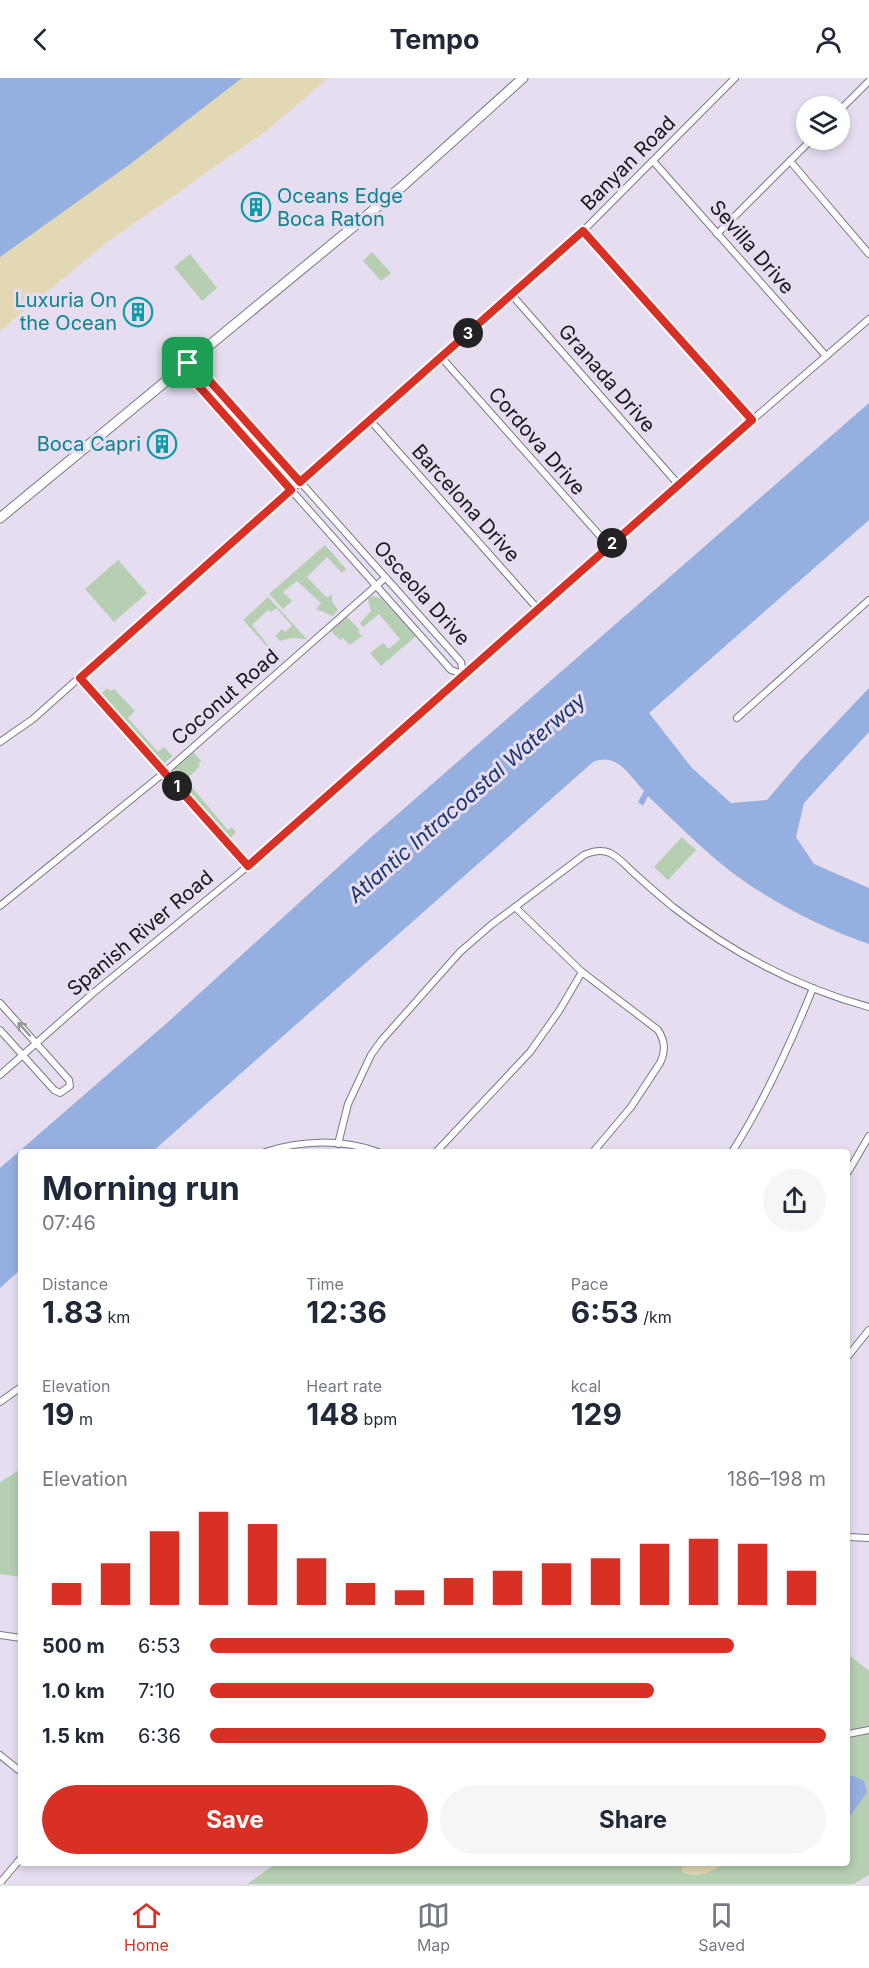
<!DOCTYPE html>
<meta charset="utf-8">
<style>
body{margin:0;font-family:Inter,sans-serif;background:#f6f6f7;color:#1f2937;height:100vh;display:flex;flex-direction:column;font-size:22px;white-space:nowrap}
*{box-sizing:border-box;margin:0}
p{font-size:20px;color:#747a83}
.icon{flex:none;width:33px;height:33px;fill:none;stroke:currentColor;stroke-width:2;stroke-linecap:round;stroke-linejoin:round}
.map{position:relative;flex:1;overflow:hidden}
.side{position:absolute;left:18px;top:1071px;width:832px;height:717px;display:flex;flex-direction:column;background:#fff;border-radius:6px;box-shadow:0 3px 9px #0003}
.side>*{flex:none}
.tools{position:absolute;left:796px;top:18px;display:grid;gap:12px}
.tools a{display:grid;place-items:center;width:54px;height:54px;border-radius:50%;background:#fff;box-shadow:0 3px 9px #0003;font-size:30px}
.pin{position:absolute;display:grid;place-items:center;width:51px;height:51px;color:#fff;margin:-26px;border-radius:12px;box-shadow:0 3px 9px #0006}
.km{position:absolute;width:30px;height:30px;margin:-15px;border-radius:50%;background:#222;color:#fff;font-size:16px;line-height:30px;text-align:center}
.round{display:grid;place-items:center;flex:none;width:63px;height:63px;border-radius:32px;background:#f6f6f7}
.summary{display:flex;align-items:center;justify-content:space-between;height:102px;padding:0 24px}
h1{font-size:33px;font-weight:700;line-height:45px}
.figures{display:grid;grid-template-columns:repeat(3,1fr);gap:9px;height:102px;padding:6px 24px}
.figures div{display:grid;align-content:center}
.figures b{font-size:30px;font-weight:700}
.figures small{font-size:16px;font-weight:400}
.figures p{font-size:16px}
.chart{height:168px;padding:12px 24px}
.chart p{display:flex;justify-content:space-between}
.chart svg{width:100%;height:108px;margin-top:6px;stroke:#d93025;stroke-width:6}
.primary-button{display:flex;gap:12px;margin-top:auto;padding:12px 24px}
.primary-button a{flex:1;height:69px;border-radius:36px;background:#d93025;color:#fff;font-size:24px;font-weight:700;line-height:69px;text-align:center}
.primary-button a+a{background:#f6f6f7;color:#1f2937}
ul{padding:0 24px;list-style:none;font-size:20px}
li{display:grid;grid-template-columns:96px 72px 1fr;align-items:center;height:45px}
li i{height:15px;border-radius:8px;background:#d93025}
header{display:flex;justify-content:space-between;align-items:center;height:78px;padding:0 24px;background:#fff;font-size:27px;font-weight:700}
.menu{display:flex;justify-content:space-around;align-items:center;height:84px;border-top:2px solid #e0e1e3;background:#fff;font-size:16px;color:#747a83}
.menu a{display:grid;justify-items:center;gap:3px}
.menu .active{color:#d93025}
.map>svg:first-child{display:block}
.green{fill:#b6cfb2}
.sand{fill:#e2d8b3}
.water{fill:#96afe1}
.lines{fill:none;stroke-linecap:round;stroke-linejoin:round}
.minor-casing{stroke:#7d7686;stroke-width:8}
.secondary-casing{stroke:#7d7686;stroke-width:11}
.minor{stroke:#fff;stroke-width:6}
.secondary{stroke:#fff;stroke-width:9}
.oneway{stroke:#989699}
.route-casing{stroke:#fff;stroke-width:12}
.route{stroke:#d93025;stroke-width:8}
.labels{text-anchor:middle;stroke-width:6;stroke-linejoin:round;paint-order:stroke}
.street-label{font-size:20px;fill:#19161d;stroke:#e6def0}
.culture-label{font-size:20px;fill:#0d838f;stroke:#e6def0;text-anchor:end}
.water-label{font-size:21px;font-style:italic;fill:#1d3672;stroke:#e6def0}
</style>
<header><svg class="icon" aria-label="back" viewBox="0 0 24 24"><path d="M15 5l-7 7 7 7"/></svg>Tempo<svg class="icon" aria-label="person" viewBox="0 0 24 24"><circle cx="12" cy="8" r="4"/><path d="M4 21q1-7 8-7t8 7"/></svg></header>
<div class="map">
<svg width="869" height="1806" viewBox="0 0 869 1806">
<rect width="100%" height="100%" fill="#e6def0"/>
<!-- green -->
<g class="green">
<path d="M372,174L391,195L381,203L363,183Z"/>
<path d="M190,176L217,210L202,223L174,189Z"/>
<path d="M194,294L289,398L288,401L194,296Z"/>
<path d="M325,467L346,491L342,495L327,479L307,499L327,520L332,516V523L338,532L333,538L316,531L321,525L297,503L283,514L292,523L283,531L269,516Z"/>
<path d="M118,482L147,515L114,544L85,511Z"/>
<path d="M372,518L381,520L416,558L381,588L370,575L383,565L389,571L400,561L379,536L363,549L360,545L371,533L368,521Z"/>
<path d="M268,519L307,561L291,560L280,563L275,558L282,551L285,554L292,548L276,530L271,534L268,532L252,547L271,571L273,569L283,582L281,584L243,542Z"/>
<path d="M346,538L360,552L358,554L362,558L350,567L343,560L340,562L331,553Z"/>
<path d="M107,610L111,613L114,611L135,633L128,640L158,674L164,669L173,678L164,685L150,672L101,616Z"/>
<path d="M191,674L194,675L201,683L198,686L200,688L186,702L228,752L232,749L236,754L230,761L174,697L175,689Z"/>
<path d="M682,759L696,772L668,802L654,789Z"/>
<path d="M21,1391V1499L0,1496V1404Z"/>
<path d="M848,1576L869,1593V1797L854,1806H247L277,1785H848Z"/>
</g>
<!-- sand -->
<g class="sand">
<path d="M30,0H328L270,50L106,165L0,253V38Z"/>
<path d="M687,1785H723C713,1795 694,1801 682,1794L681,1792Z"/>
</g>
<!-- water -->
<g class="water">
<path d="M0,0H242L133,84L0,179Z"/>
<path d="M869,325V442L649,635L692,690L731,725L767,722L800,683L869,610V654L804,725L796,759L814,786L869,810V866C824,851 768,822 730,793C701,770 675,744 648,718L643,728L638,724L644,713C629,697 617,674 593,684L152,1074H21V1191L0,1210V1090L168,944L368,762Z"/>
<path d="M848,1698H854L864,1703L867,1714L848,1741Z"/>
</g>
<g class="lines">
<!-- minor casing -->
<g class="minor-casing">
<g id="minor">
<path d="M840,32L869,3"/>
<path d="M653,83L826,278"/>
<path d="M790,83L869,176"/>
<path d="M583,153L752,342"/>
<path d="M717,156L811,62"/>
<path d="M511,216L678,406"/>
<path d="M441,279L609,468"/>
<path d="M188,285L197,288L461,584L463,596L451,592L188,296Z"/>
<path d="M370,342L537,530"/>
<path d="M80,599L248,788"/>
<path d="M737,640L869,522"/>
<path d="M0,664L33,641L80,599L583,153L735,0"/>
<path d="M0,828L165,694L385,500"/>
<path d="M515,829L582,894L658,952C665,963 666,972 660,985L631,1029L593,1074"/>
<path d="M0,925L69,1002L70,1008L60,1015L54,1012L0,952"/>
<path d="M0,997L92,916L248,788L678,406L869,241"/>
<path d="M338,1066L348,1026L371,977L381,963L460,874L491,847L584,777C593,773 601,771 610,775C620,780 627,789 635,796C647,807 660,818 673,829C731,874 799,910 869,929"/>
<path d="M265,1074C301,1062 342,1061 378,1074"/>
<path d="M436,1074L530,974L559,933L582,894"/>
<path d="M732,1074C765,1022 790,967 813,910"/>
<path d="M848,1094L869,1058"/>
<path d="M848,1278L869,1252"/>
<path d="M0,1324L21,1309"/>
<path d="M848,1459L869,1460"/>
<path d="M0,1557L21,1560"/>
<path d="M848,1656L869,1652"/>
<path d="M0,1677L21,1694"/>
<path d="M0,1805L21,1780"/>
</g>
</g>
<!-- secondary casing -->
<g class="secondary-casing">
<path id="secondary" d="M0,440L405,106L523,0"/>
</g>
<!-- minor -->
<use href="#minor" class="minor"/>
<!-- secondary -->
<use href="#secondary" class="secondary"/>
</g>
<!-- one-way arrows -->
<defs><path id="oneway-shaft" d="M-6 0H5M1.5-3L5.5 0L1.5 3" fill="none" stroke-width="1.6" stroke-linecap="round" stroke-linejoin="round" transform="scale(1.5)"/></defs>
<use class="oneway" href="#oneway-shaft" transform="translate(24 951) rotate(-132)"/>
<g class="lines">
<!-- route casing -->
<g class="route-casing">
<path id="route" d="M583,153L752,342L248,788L80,600L291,412L188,296V285L197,288L200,292L300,404Z"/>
</g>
<!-- route -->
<use href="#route" class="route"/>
</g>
<!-- icons -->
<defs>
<g id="building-ring" transform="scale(1.5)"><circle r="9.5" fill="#e6def0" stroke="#0f9aa8" stroke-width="1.5"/><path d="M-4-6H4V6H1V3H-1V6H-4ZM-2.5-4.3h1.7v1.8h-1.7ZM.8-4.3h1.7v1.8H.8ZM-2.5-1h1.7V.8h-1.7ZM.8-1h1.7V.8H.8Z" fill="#0f9aa8"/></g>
</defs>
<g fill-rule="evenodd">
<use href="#building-ring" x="256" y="129"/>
<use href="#building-ring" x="138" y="234"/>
<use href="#building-ring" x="162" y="366"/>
</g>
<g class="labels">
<!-- street labels -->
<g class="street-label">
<text transform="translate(628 85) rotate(-45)" y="7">Banyan Road</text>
<text transform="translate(752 169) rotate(49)" y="7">Sevilla Drive</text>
<text transform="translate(607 300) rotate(49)" y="7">Granada Drive</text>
<text transform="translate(537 363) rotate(49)" y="7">Cordova Drive</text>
<text transform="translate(466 425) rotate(48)" y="7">Barcelona Drive</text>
<text transform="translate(422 515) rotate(48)" y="7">Osceola Drive</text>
<text transform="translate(225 619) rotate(-41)" y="7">Coconut Road</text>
<text transform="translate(140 855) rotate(-40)" y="7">Spanish River Road</text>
</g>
<!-- culture labels -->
<g class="culture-label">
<text x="277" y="125" text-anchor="start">Oceans Edge<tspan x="277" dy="23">Boca Raton</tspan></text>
<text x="117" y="229">Luxuria On<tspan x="117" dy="23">the Ocean</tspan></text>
<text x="141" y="373">Boca Capri</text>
</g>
<!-- water labels -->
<g class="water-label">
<text transform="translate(467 720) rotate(-41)" y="7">Atlantic Intracoastal Waterway</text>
</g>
</g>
</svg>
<div class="tools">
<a><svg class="icon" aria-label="layers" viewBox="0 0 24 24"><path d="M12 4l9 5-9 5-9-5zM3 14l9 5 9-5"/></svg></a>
</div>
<div class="pin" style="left:188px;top:285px;background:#1e9e55"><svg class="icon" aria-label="arrive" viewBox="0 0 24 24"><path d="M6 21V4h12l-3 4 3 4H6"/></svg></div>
<b class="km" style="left:177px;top:708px">1</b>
<b class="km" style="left:612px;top:465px">2</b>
<b class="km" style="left:468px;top:255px">3</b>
<section class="side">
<div class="summary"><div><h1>Morning run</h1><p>07:46</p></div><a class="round"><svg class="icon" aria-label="share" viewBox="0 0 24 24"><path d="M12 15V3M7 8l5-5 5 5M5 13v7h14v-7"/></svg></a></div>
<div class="figures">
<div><p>Distance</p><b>1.83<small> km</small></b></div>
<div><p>Time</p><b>12:36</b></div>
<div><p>Pace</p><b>6:53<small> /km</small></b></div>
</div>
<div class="figures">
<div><p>Elevation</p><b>19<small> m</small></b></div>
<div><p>Heart rate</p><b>148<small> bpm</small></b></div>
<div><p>kcal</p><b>129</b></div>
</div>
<div class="chart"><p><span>Elevation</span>186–198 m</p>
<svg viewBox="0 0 160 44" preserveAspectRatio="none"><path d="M5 44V35M15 44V27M25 44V14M35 44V6M45 44V11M55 44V25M65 44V35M75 44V38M85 44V33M95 44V30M105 44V27M115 44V25M125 44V19M135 44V17M145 44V19M155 44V30"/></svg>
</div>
<ul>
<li><b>500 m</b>6:53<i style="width:85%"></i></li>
<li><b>1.0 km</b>7:10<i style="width:72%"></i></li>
<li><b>1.5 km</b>6:36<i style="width:100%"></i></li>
</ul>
<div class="primary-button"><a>Save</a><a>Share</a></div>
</section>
</div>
<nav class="menu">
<a class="active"><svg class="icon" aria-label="home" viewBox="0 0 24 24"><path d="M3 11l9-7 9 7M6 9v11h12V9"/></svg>Home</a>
<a><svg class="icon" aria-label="map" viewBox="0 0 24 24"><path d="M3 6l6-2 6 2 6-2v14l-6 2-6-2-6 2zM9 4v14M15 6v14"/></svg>Map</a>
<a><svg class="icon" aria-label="saved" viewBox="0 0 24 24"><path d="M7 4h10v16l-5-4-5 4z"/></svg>Saved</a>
</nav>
